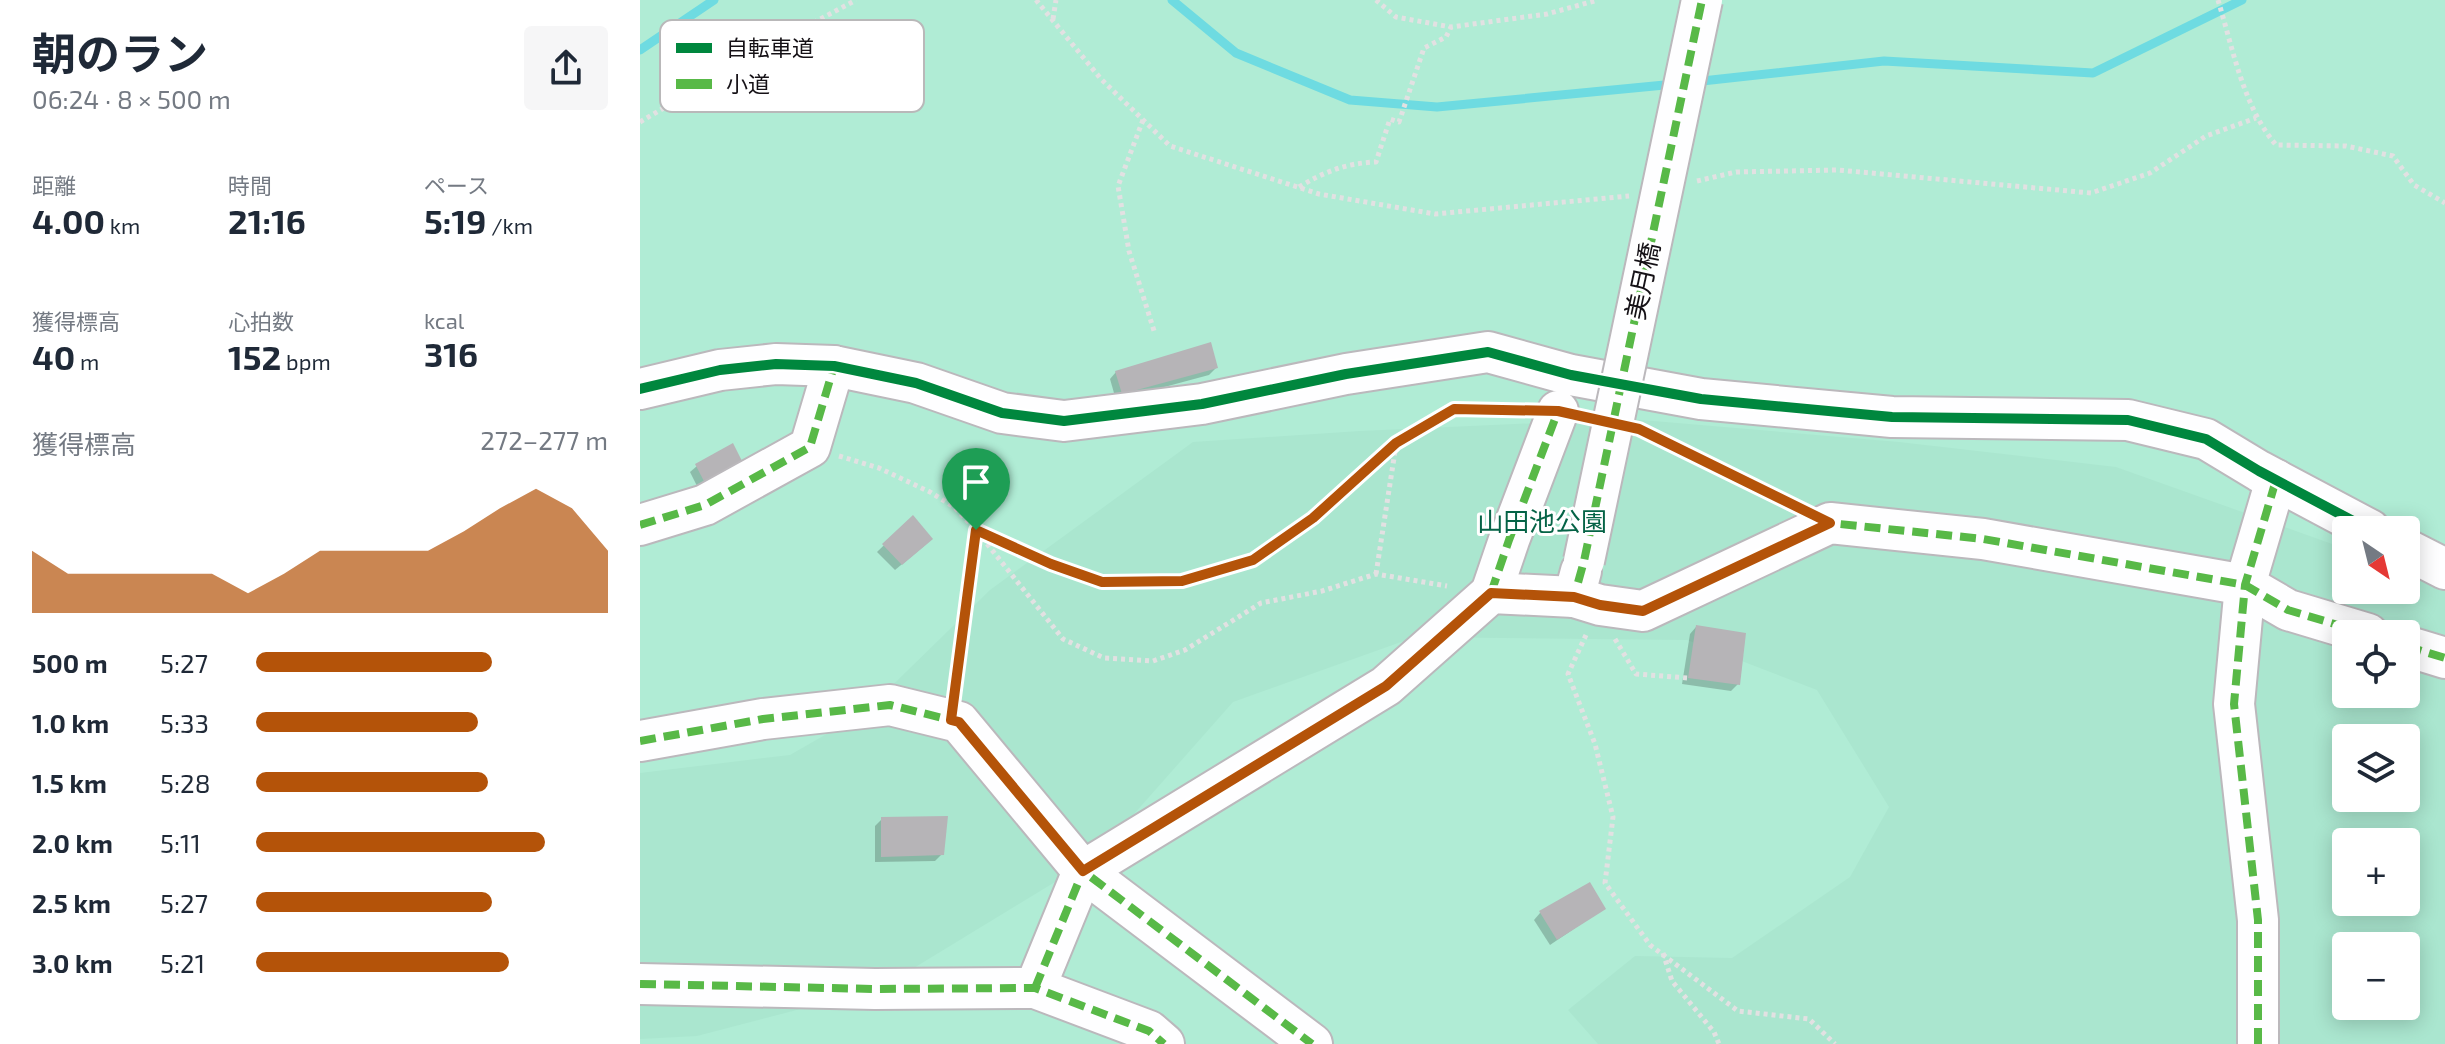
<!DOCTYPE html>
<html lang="ja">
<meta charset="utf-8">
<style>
body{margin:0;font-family:"Exo 2","Noto Sans JP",sans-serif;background:#f6f6f7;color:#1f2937;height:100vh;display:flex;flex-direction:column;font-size:30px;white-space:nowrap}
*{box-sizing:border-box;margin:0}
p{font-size:26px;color:#747a83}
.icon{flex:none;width:44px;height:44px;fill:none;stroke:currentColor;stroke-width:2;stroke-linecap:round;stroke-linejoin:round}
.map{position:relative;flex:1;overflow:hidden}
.panel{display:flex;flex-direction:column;background:#fff;width:640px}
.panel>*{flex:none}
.needle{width:52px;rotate:145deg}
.tools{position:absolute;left:1692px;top:516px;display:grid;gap:16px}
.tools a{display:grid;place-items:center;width:88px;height:88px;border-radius:8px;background:#fff;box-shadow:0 4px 20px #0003;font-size:40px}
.pin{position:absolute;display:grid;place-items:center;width:68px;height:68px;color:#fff;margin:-82px -34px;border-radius:50% 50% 50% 0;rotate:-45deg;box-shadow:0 0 8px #0007}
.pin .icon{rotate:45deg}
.round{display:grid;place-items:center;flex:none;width:84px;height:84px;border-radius:8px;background:#f6f6f7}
.summary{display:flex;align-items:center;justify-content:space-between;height:136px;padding:0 32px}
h1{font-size:44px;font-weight:700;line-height:60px}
.stats{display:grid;grid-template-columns:repeat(3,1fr);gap:12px;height:136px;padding:8px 32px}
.stats div{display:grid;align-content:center}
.stats b{font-size:34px;font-weight:700}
.stats small{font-size:22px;font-weight:400}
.stats p{font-size:22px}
.chart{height:224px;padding:16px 32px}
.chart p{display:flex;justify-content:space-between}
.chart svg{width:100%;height:144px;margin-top:8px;fill:#b45309;opacity:.7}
ul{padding:0 32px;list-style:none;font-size:26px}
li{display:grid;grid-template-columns:128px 96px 1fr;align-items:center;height:60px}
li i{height:20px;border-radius:10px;background:#b45309}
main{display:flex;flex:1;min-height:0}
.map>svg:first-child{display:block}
.green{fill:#b0ecd5;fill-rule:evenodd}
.forest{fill:#aae6cf;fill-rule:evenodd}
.shadow{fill:#0003}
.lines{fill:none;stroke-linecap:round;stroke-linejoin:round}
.stream{stroke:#6edbe1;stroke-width:9}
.building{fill:#b6b4b7}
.minor-casing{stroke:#bbb8bc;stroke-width:44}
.path{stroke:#e2e1e2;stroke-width:5;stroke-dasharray:4 4;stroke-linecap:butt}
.minor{stroke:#fefeff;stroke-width:40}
.minor-bridge-casing{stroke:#bbb8bc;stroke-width:44;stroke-linecap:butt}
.minor-bridge{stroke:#fefeff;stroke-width:40}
.quiet{stroke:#58b947;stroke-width:8;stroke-dasharray:16 8;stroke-linecap:butt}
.cycleway-casing{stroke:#fff;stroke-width:15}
.cycleway{stroke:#00873e;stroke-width:10}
.route-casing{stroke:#fff;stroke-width:16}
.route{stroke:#b45309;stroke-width:10}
.labels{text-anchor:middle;stroke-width:6;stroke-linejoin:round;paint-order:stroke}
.street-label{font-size:26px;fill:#151116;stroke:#fff}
.park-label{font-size:26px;fill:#056346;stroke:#fff}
.key{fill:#fff;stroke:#b9b8b9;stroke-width:2}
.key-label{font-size:22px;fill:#151116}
</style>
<main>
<section class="panel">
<div class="summary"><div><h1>朝のラン</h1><p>06:24 · 8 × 500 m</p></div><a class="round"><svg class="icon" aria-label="share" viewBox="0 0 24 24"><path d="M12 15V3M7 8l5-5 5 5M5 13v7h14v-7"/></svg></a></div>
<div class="stats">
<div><p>距離</p><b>4.00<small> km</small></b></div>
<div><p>時間</p><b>21:16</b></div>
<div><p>ペース</p><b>5:19<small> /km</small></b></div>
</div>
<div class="stats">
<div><p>獲得標高</p><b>40<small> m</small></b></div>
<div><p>心拍数</p><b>152<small> bpm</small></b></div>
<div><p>kcal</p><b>316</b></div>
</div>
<div class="chart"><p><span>獲得標高</span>272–277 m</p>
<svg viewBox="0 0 160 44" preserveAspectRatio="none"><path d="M0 44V25L10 32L20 32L30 32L40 32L50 32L60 38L70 32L80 25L90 25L100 25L110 25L120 19L130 12L140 6L150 12L160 25V44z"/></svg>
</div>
<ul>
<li><b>500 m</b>5:27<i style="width:67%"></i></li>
<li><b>1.0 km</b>5:33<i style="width:63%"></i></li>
<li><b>1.5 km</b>5:28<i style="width:66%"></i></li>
<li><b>2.0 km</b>5:11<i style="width:82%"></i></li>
<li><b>2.5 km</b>5:27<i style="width:67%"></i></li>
<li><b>3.0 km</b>5:21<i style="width:72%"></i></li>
</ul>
</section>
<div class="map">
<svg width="1805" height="1044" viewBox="0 0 1805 1044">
<rect width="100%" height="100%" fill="#fbf9fc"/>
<!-- green -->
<path class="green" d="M0,0H1805V1044H0ZM1706,530H1766V590H1706ZM1706,634H1766V694H1706ZM1706,738H1766V798H1706ZM1706,842H1766V902H1706ZM1706,946H1766V1006H1706Z"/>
<!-- forest -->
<path class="forest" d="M990,419L1259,442L1476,467L1706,549V590H1766V570L1805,583V1044H958L928,1010L995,956L1092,958L1210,877L1249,807L1177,690L1047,640L775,637L593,702L456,857L241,988L57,1036L0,1039V773L150,755L225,712L350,590L553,442L720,431ZM1706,634H1766V694H1706ZM1706,738H1766V798H1706ZM1706,842H1766V902H1706ZM1706,946H1766V1006H1706Z"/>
<!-- shadow -->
<g class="shadow">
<path d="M576,368L569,375L476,400L470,379L476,372Z"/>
<path d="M101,464L59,490L50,472L57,466Z"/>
<path d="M272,518L284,546L255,570L237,552Z"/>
<path d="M1056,627L1098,684L1091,691L1042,684L1050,634Z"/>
<path d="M242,819L302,854L295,861L235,862V826Z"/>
<path d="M963,909L910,945L894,920L900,913Z"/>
</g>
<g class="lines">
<!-- stream -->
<g class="stream">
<path d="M532,0L596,53L710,100L797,107L1035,84"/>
<path d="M0,50L74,0"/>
<path d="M1053,82L1244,61L1453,73L1602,0"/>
</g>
</g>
<!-- building -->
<g class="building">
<path d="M571,342L578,368L482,394L475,371Z"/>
<path d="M93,443L104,465L66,485L55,464Z"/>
<path d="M273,515L293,539L262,565L242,544Z"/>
<path d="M1056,625L1106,633L1100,685L1048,678Z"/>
<path d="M308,816L304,855L241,857V817Z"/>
<path d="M950,882L966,909L917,940L899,911Z"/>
</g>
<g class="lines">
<!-- minor casing -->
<g class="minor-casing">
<g id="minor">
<path d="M0,389L80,370L136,364L194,366L276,383L362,413L424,421L562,404L706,374L848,352L931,375L1061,399L1252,417L1488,420L1566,439L1619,471L1730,530"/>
<path d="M0,525L65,505L170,447L194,366"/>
<path d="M1766,549L1805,569"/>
<path d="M851,593L869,540L918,411"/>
<path d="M934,597L960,605L1003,611L1190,523L1343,539L1605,585L1648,610L1728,634"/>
<path d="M1766,646L1805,658"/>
<path d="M0,741L123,719L250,705L319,722L443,871L672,1044"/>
<path d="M0,984L235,989L395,988L509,1031L524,1044"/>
<path d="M395,988L443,871L746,686L851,593L934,597L941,571"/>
<path d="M1618,1044V920L1594,704L1605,585L1636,480"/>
</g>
</g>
<!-- path -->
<g class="path">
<path d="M396,0L461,79L530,146L679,194L795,214L989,196"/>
<path d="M736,0L756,17L811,27L907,14L958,0"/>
<path d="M1578,0C1593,49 1603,106 1636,145L1706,146L1753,156L1774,185L1805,203"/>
<path d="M413,19L416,0"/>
<path d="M503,120L478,186L489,251L515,334"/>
<path d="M0,122L115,54L216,0"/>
<path d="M1057,181L1096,172L1198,170L1451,193L1510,173L1566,136L1616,118"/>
<path d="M659,187C684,172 706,163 736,162L750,119L759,122L784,48L806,37L811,27"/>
<path d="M1006,432L1151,503"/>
<path d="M199,456L239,468L290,492L314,507L336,530L423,639L464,658L513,661L545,650L621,603L682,591L736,574L807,586"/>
<path d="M736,574L756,445"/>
<path d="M946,635L928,674L955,744L973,817L965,883L1010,945L1098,1011L1169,1019L1195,1044"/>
<path d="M975,639L996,674L1048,678"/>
<path d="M315,687L336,530L411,564L462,582L542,581L613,560L673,518L756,443L814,409L882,410"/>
<path d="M1023,953L1032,981L1074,1032L1079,1044"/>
</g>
<!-- minor -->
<use href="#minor" class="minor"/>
<!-- minor-bridge casing -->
<g class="minor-bridge-casing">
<path id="minor-bridge" d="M944,561L1062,0"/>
</g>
<!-- minor-bridge -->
<use href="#minor-bridge" class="minor-bridge"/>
<!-- quiet -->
<g class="quiet">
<path d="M0,525L65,505L170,447L194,366"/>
<path d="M851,593L869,540L918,411"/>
<path d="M934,597L960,605L1003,611L1190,523L1343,539L1605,585L1648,610L1728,634"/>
<path d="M1766,646L1805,658"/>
<path d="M0,741L123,719L250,705L319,722L443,871L672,1044"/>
<path d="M0,984L235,989L395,988L509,1031L524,1044"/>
<path d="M395,988L443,871L746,686L851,593L934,597L944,561L1062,0"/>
<path d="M1618,1044V920L1594,704L1605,585L1636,480"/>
</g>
<!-- cycleway casing -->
<g class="cycleway-casing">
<path id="cycleway" d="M0,389L80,370L136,364L194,366L276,383L362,413L424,421L562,404L706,374L848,352L931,375L1061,399L1252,417L1488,420L1566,439L1619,471L1730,530"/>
</g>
<!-- cycleway -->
<use href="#cycleway" class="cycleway"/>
</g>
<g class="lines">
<!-- route casing -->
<g class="route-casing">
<path id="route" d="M814,409L918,411L999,429L1190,523L1003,611L960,605L934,597L851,593L746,686L443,871L319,722L311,720L336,530L411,564L462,582L542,581L613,560L673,518L756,443Z"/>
</g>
<!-- route -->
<use href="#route" class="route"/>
</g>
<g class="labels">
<!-- street labels -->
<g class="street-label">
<text transform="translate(1003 281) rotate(-78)" y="9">美月橋</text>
</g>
<!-- park labels -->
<g class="park-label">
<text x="902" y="531">山田池公園</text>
</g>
</g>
<!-- legend -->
<rect x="20" y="20" width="264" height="92" rx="12" class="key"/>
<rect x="36" y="43" width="36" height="10" fill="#00873e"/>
<rect x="36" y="79" width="36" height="10" fill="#58b947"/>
<g class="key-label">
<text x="86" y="56">自転車道</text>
<text x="86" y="92">小道</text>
</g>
</svg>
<div class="tools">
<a><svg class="needle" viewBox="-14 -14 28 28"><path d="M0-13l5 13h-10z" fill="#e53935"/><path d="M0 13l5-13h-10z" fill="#747a83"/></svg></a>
<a><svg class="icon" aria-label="locate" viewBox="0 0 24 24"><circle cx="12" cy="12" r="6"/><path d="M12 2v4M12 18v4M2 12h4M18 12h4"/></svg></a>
<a><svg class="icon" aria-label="layers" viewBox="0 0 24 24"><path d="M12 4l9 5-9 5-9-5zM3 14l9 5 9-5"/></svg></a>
<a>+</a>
<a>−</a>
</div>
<div class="pin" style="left:336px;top:530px;background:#1e9e55"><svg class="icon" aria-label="arrive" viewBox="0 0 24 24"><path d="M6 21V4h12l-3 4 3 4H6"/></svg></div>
</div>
</main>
